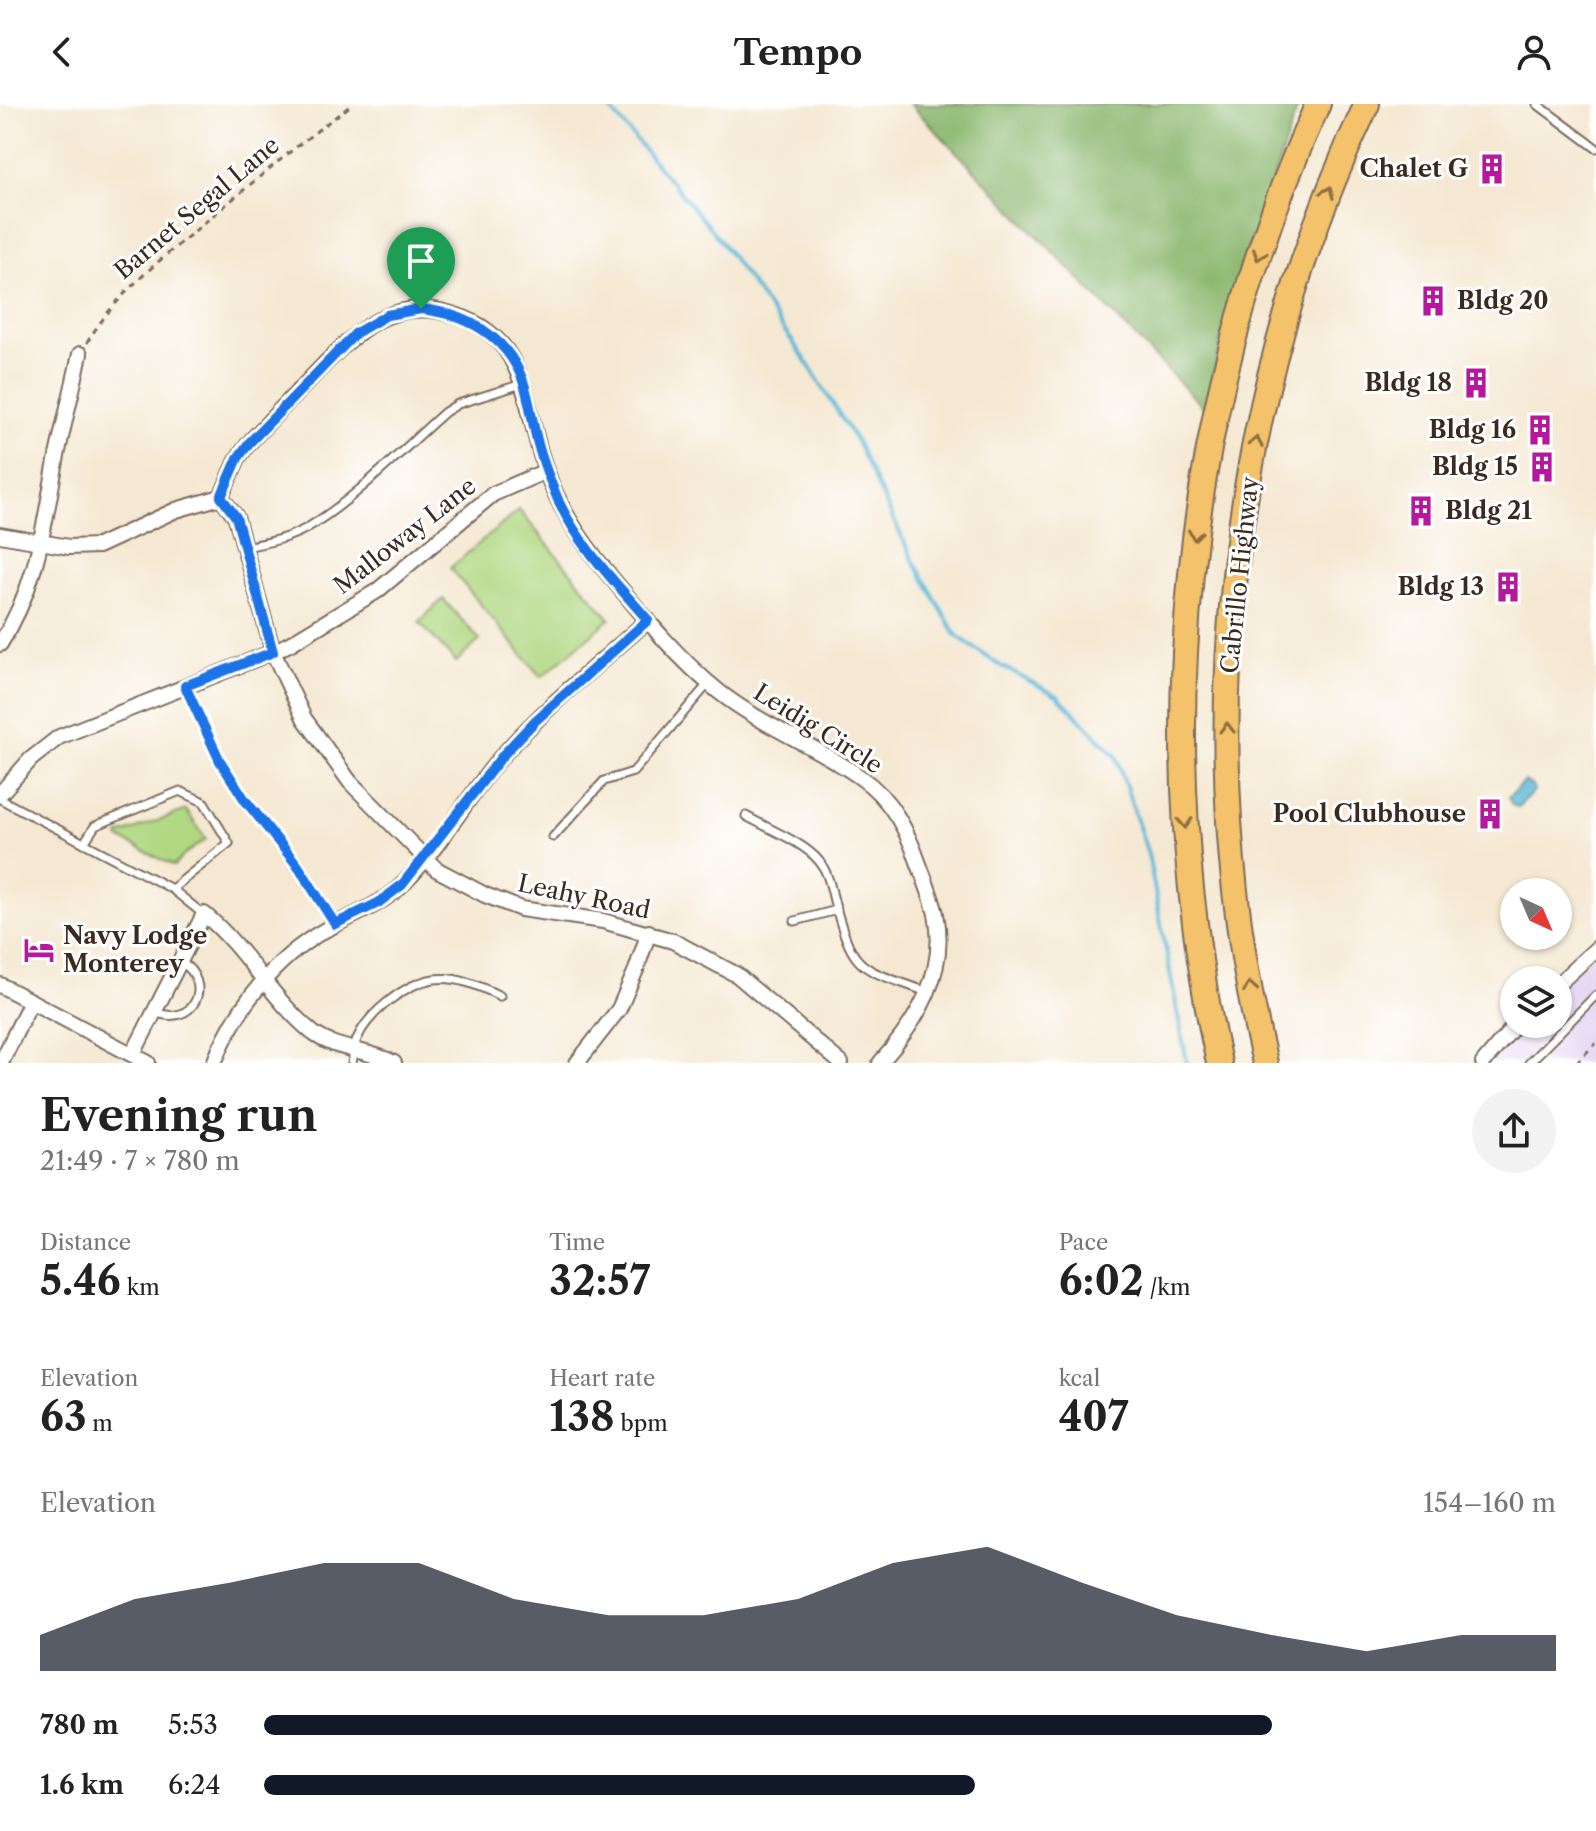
<!DOCTYPE html>
<meta charset="utf-8">
<style>
body{margin:0;font-family:"Libre Caslon Text",serif;background:#f2f2f2;color:#222;height:100vh;display:flex;flex-direction:column;font-size:30px;white-space:nowrap}
*{box-sizing:border-box;margin:0}
p{font-size:26px;color:#767676}
.icon{flex:none;width:44px;height:44px;fill:none;stroke:currentColor;stroke-width:2;stroke-linecap:round;stroke-linejoin:round}
.map{position:relative;height:959px;overflow:hidden}
.panel{display:flex;flex-direction:column;background:#fff;flex:1}
.panel>*{flex:none}
.needle{width:52px;rotate:136deg}
.tools{position:absolute;left:1500px;top:774px;display:grid;gap:16px}
.tools a{display:grid;place-items:center;width:72px;height:72px;border-radius:50%;background:#fff;box-shadow:0 2px 6px #0004;font-size:40px}
.pin{position:absolute;display:grid;place-items:center;width:68px;height:68px;color:#fff;margin:-82px -34px;border-radius:50% 50% 50% 0;rotate:-45deg;box-shadow:0 0 8px #0007}
.pin .icon{rotate:45deg}
.round{display:grid;place-items:center;flex:none;width:84px;height:84px;border-radius:42px;background:#f2f2f2}
.headline{display:flex;align-items:center;justify-content:space-between;height:136px;padding:0 40px}
h1{font-size:44px;font-weight:700;line-height:60px}
.stats{display:grid;grid-template-columns:repeat(3,1fr);gap:12px;height:136px;padding:8px 40px}
.stats div{display:grid;align-content:center}
.stats b{font-size:40px;font-weight:700}
.stats small{font-size:22px;font-weight:400}
.stats p{font-size:22px}
.chart{height:224px;padding:16px 40px}
.chart p{display:flex;justify-content:space-between}
.chart svg{width:100%;height:144px;margin-top:8px;fill:#111827;opacity:.7}
ul{padding:0 40px;list-style:none;font-size:26px}
li{display:grid;grid-template-columns:128px 96px 1fr;align-items:center;height:60px}
li i{height:20px;border-radius:10px;background:#111827}
header{display:flex;justify-content:space-between;align-items:center;height:104px;padding:0 40px;background:#fff;font-size:36px;font-weight:700}
.map>svg:first-child{display:block}
.built{fill:#e3d3f2}
.green{fill:#b0d882;stroke:#768150;stroke-width:2}
.forest{fill:#8cb870;stroke:#647147;stroke-width:2}
.water{fill:#5ab8d8;stroke:#4a717b;stroke-width:2}
.lines{fill:none;stroke-linecap:round;stroke-linejoin:round}
.stream{stroke:#5ab8d8;stroke-width:4}
.service-casing{stroke:#7c6c5d;stroke-width:11}
.minor-casing{stroke:#7c6c5d;stroke-width:18}
.motorway-casing{stroke:#7c6c5d;stroke-width:28}
.path{stroke:#7c6c5d;stroke-width:3;stroke-dasharray:6 6;stroke-linecap:butt}
.service{stroke:#fff;stroke-width:7}
.minor{stroke:#fff;stroke-width:14}
.motorway{stroke:#f3c26a;stroke-width:24}
.oneway{stroke:#8e6e40}
.route-casing{stroke:#fff;stroke-width:16}
.route{stroke:#1a73e8;stroke-width:10}
.labels{text-anchor:middle;stroke-width:6;stroke-linejoin:round;paint-order:stroke}
.poi-label{font-size:24px;font-weight:bold;fill:#3b2a1e;stroke:#fff;text-anchor:end}
.street-label{font-size:24px;fill:#3b2a1e;stroke:#fff}
</style>
<header><svg class="icon" aria-label="back" viewBox="0 0 24 24"><path d="M15 5l-7 7 7 7"/></svg>Tempo<svg class="icon" aria-label="person" viewBox="0 0 24 24"><circle cx="12" cy="8" r="4"/><path d="M4 21q1-7 8-7t8 7"/></svg></header>
<div class="map">
<svg width="1596" height="959" viewBox="0 0 1596 959">
<rect width="100%" height="100%" fill="#fff"/>
<filter id="ink" filterUnits="userSpaceOnUse"><feTurbulence type="fractalNoise" baseFrequency=".0125" numOctaves="2"/><feDisplacementMap in="SourceGraphic" scale="16" xChannelSelector="R" yChannelSelector="G"/><feConvolveMatrix kernelMatrix="1 2 1 2 8 2 1 2 1" color-interpolation-filters="sRGB"/></filter>
<filter id="wash" filterUnits="userSpaceOnUse"><feTurbulence type="fractalNoise" baseFrequency=".006" numOctaves="4" result="noise"/><feDisplacementMap in="SourceGraphic" scale="32" xChannelSelector="R" yChannelSelector="G"/><feGaussianBlur stdDeviation="1.8" result="paint"/><feColorMatrix in="noise" values="0 0 0 0 0 0 0 0 0 0 0 0 0 0 0 0 0 1.4 0 .05"/><feComposite in="paint" operator="in"/></filter>
<g filter="url(#wash)">
<rect width="100%" height="100%" fill="#f5e8d2"/>
<!-- built -->
<path class="built" d="M1596,845V959H1485L1517,920H1558V881Z"/>
<!-- green -->
<g class="green">
<path d="M519,406L610,515L541,573L450,464Z"/>
<path d="M443,495L480,536L456,558L419,518Z"/>
<path d="M186,706L206,735L185,750L174,762L119,734L120,731Z"/>
</g>
<!-- forest -->
<path class="forest" d="M910,0H1299L1227,207L1206,306Z"/>
<!-- water -->
<path class="water" d="M1525,677L1532,682L1534,687L1518,703L1512,701L1508,693Z"/>
<g class="lines">
<!-- stream -->
<path class="stream" d="M606,0L719,135L805,255L856,337L913,456L956,531L999,561L1058,592L1116,652L1148,750L1187,959"/>
</g>
</g>
<g filter="url(#ink)">
<g class="lines">
<!-- service casing -->
<g class="service-casing">
<g id="service">
<path d="M1537,0L1596,44"/>
<path d="M245,443C265,439 287,435 305,425C351,399 404,344 445,308L458,300L522,280"/>
<path d="M185,583L220,657L245,696L298,762L335,820"/>
<path d="M0,695L172,785L203,810"/>
<path d="M746,712C767,724 805,739 819,757C828,768 831,784 834,797C855,871 858,862 927,888"/>
<path d="M553,733L604,677L633,668L708,580"/>
<path d="M84,739L95,722L180,687L204,698L229,739L172,785"/>
<path d="M795,817L837,806"/>
<path d="M155,908C193,924 216,880 180,857"/>
<path d="M352,959C354,951 354,942 357,935C368,909 406,879 434,875C457,872 480,882 500,892"/>
<path d="M1529,959L1596,891"/>
</g>
</g>
<!-- minor casing -->
<g class="minor-casing">
<g id="minor">
<path d="M221,393L238,354L249,339C270,316 292,294 313,272C354,230 390,190 455,211C531,234 523,306 546,366C559,404 580,435 605,466C640,508 676,553 718,587C762,622 815,641 860,673C892,695 908,728 920,763C926,779 932,794 936,810C948,868 917,918 880,959"/>
<path d="M221,393L236,413L273,548L304,614L350,678L436,765L485,791L521,805L603,817L673,837L737,871L841,959"/>
<path d="M0,431L69,443L98,442L176,406L221,393"/>
<path d="M0,540C38,482 44,419 57,352C64,318 73,284 80,250"/>
<path d="M0,690L31,655L59,633L273,548L291,539L377,487L493,390L546,367"/>
<path d="M1558,880L1596,845"/>
<path d="M0,881L148,959"/>
<path d="M133,950L204,810C246,844 271,895 313,929C337,947 368,945 394,959"/>
<path d="M1,959L31,897"/>
<path d="M214,959C235,905 274,855 325,826C352,811 382,801 404,779C441,742 467,693 501,653C545,603 599,560 648,516"/>
<path d="M577,959L619,905L636,866L649,828"/>
<path d="M1483,959L1516,920"/>
</g>
</g>
<!-- motorway casing -->
<g class="motorway-casing">
<g id="motorway">
<path d="M1219,959C1149,639 1181,299 1318,0"/>
<path d="M1265,959C1189,641 1227,295 1367,0"/>
</g>
</g>
<!-- path -->
<g class="path">
<path d="M87,239C117,187 165,153 210,114C257,75 304,35 353,0"/>
<path d="M1576,959L1596,939"/>
</g>
<!-- service -->
<use href="#service" class="service"/>
<!-- minor -->
<use href="#minor" class="minor"/>
<!-- motorway -->
<use href="#motorway" class="motorway"/>
</g>
<!-- one-way arrows -->
<defs><path id="oneway-chevron" d="M-2-3.5L2.5 0L-2 3.5" fill="none" stroke-width="1.6" stroke-linecap="round" stroke-linejoin="round" transform="scale(2)"/></defs>
<g class="oneway">
<use href="#oneway-chevron" transform="translate(1328 88) rotate(-68)"/>
<use href="#oneway-chevron" transform="translate(1259 151) rotate(108)"/>
<use href="#oneway-chevron" transform="translate(1256 338) rotate(-79)"/>
<use href="#oneway-chevron" transform="translate(1195 431) rotate(97)"/>
<use href="#oneway-chevron" transform="translate(1227 624) rotate(-90)"/>
<use href="#oneway-chevron" transform="translate(1185 719) rotate(87)"/>
<use href="#oneway-chevron" transform="translate(1250 883) rotate(-100)"/>
</g>
</g>
<g class="lines" filter="url(#ink)">
<!-- route casing -->
<g class="route-casing">
<path id="route" d="M421,205C466,210 505,231 522,274C530,295 532,319 538,340C543,360 551,379 559,398C580,443 616,479 648,516L535,617L503,651L402,781L378,799L335,820L298,762L245,696L220,657L185,582L273,548L236,413L221,393L238,354L249,339L356,229L387,211Z"/>
</g>
<!-- route -->
<use href="#route" class="route"/>
</g>
<!-- icons -->
<defs>
<g id="building-bare" transform="scale(2.4)"><path d="M-4-6H4V6H1V3H-1V6H-4ZM-2.5-4.3h1.7v1.8h-1.7ZM.8-4.3h1.7v1.8H.8ZM-2.5-1h1.7V.8h-1.7ZM.8-1h1.7V.8H.8Z" fill="#b5179e" stroke="#fff" stroke-width="2.5" paint-order="stroke"/></g>
<g id="hotel-bare" transform="scale(2.4)"><path d="M-6-4.5h1.5V1H6V5H4.5V3h-9V5H-6ZM-4 0a1.8 1.8 0 1 1 3.6 0ZM.5 0V-2.5h3Q6-2.5 6 0Z" fill="#b5179e" stroke="#fff" stroke-width="2.5" paint-order="stroke"/></g>
</defs>
<g fill-rule="evenodd">
<use href="#building-bare" x="1492" y="65"/>
<use href="#building-bare" x="1433" y="197"/>
<use href="#building-bare" x="1476" y="279"/>
<use href="#building-bare" x="1540" y="326"/>
<use href="#building-bare" x="1542" y="363"/>
<use href="#building-bare" x="1421" y="407"/>
<use href="#building-bare" x="1508" y="483"/>
<use href="#building-bare" x="1490" y="710"/>
<use href="#hotel-bare" x="39" y="846"/>
</g>
<g class="labels">
<!-- poi labels -->
<g class="poi-label">
<text x="1468" y="73">Chalet G</text>
<text x="1457" y="205" text-anchor="start">Bldg 20</text>
<text x="1452" y="287">Bldg 18</text>
<text x="1516" y="334">Bldg 16</text>
<text x="1518" y="371">Bldg 15</text>
<text x="1445" y="415" text-anchor="start">Bldg 21</text>
<text x="1484" y="491">Bldg 13</text>
<text x="1466" y="718">Pool Clubhouse</text>
<text x="63" y="840" text-anchor="start">Navy Lodge<tspan x="63" dy="28">Monterey</tspan></text>
</g>
<!-- street labels -->
<g class="street-label">
<text transform="translate(197 104) rotate(-40)" y="8">Barnet Segal Lane</text>
<text transform="translate(405 432) rotate(-38)" y="8">Malloway Lane</text>
<text transform="translate(1240 471) rotate(-84)" y="8">Cabrillo Highway</text>
<text transform="translate(818 625) rotate(32)" y="8">Leidig Circle</text>
<text transform="translate(584 793) rotate(12)" y="8">Leahy Road</text>
</g>
</g>
</svg>
<div class="tools">
<a><svg class="needle" viewBox="-14 -14 28 28"><path d="M0-13l5 13h-10z" fill="#e53935"/><path d="M0 13l5-13h-10z" fill="#767676"/></svg></a>
<a><svg class="icon" aria-label="layers" viewBox="0 0 24 24"><path d="M12 4l9 5-9 5-9-5zM3 14l9 5 9-5"/></svg></a>
</div>
<div class="pin" style="left:421px;top:205px;background:#1e9e55"><svg class="icon" aria-label="arrive" viewBox="0 0 24 24"><path d="M6 21V4h12l-3 4 3 4H6"/></svg></div>
</div>
<section class="panel">
<div class="headline"><div><h1>Evening run</h1><p>21:49 · 7 × 780 m</p></div><a class="round"><svg class="icon" aria-label="share" viewBox="0 0 24 24"><path d="M12 15V3M7 8l5-5 5 5M5 13v7h14v-7"/></svg></a></div>
<div class="stats">
<div><p>Distance</p><b>5.46<small> km</small></b></div>
<div><p>Time</p><b>32:57</b></div>
<div><p>Pace</p><b>6:02<small> /km</small></b></div>
</div>
<div class="stats">
<div><p>Elevation</p><b>63<small> m</small></b></div>
<div><p>Heart rate</p><b>138<small> bpm</small></b></div>
<div><p>kcal</p><b>407</b></div>
</div>
<div class="chart"><p><span>Elevation</span>154–160 m</p>
<svg viewBox="0 0 160 44" preserveAspectRatio="none"><path d="M0 44V33L10 22L20 17L30 11L40 11L50 22L60 27L70 27L80 22L90 11L100 6L110 17L120 27L130 33L140 38L150 33L160 33V44z"/></svg>
</div>
<ul>
<li><b>780 m</b>5:53<i style="width:78%"></i></li>
<li><b>1.6 km</b>6:24<i style="width:55%"></i></li>
</ul>
</section>
